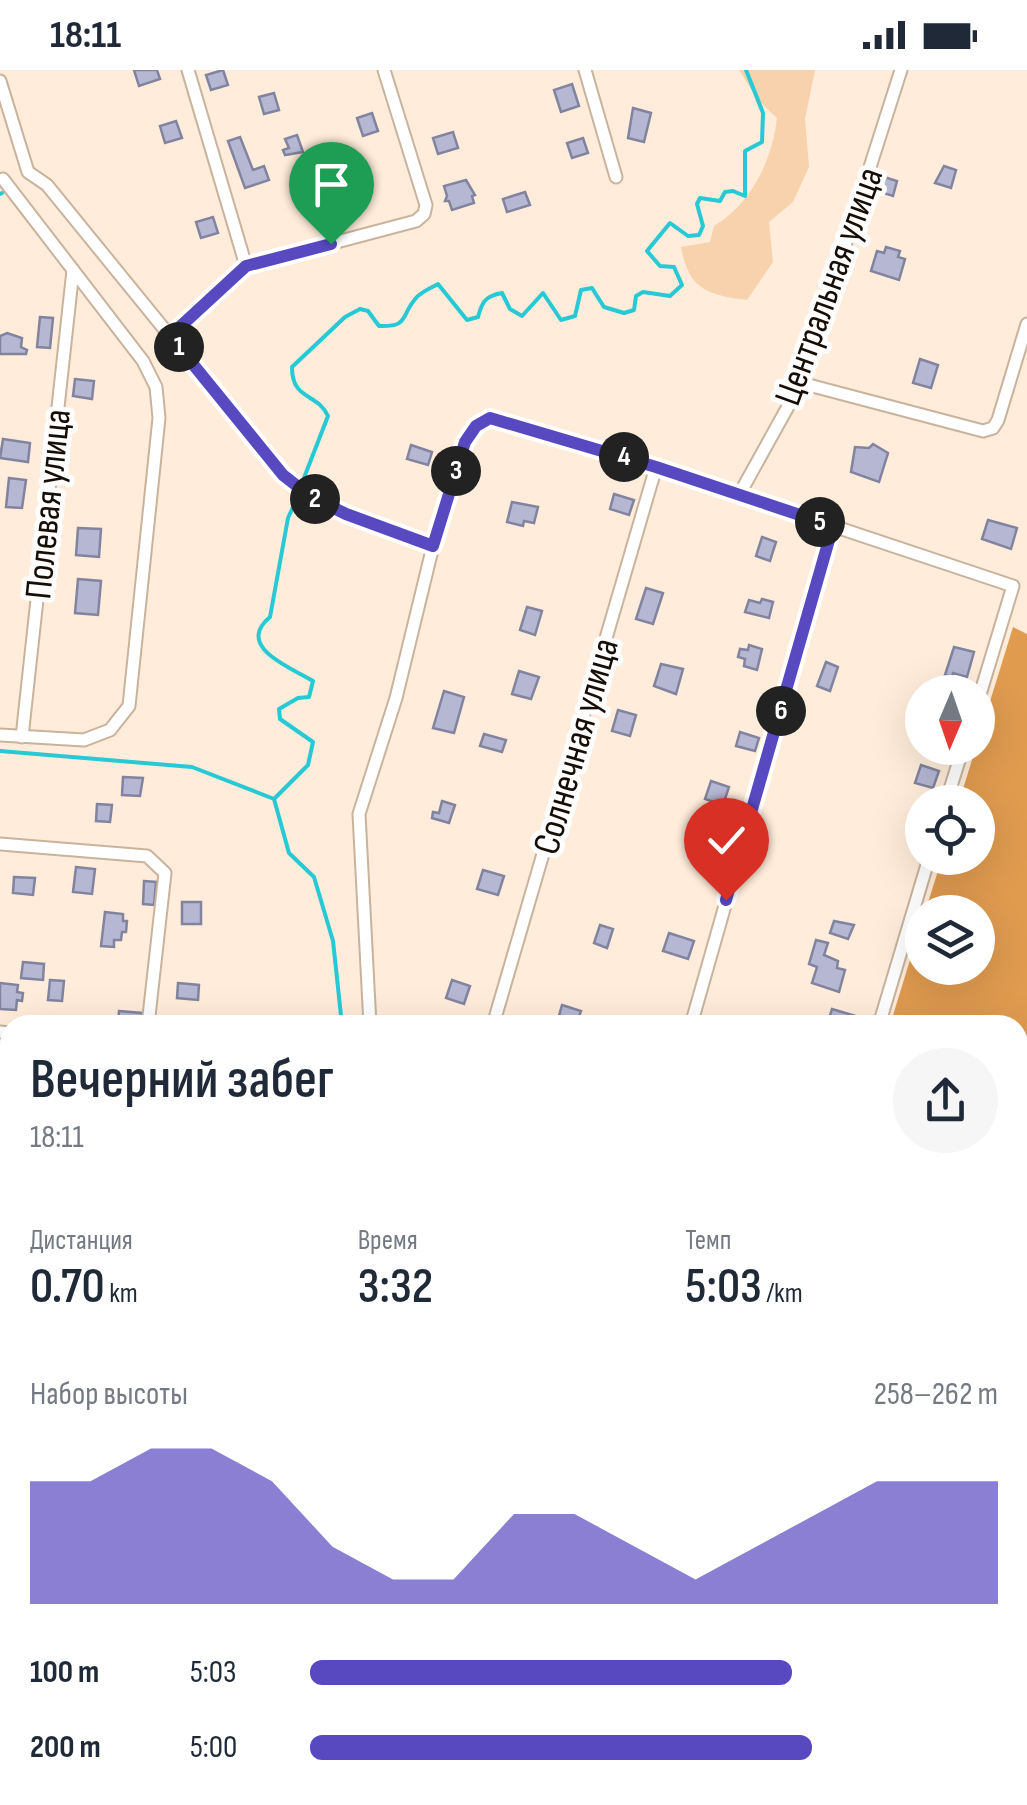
<!DOCTYPE html>
<html lang="ru">
<meta charset="utf-8">
<style>
body{margin:0;font-family:"Sofia Sans Condensed",sans-serif;background:#f6f6f7;color:#1f2937;height:100vh;display:flex;flex-direction:column;font-size:38px;white-space:nowrap}
*{box-sizing:border-box;margin:0}
p{font-size:32px;color:#747a83}
.icon{flex:none;width:55px;height:55px;fill:none;stroke:currentColor;stroke-width:2;stroke-linecap:round;stroke-linejoin:round}
.map{position:relative;flex:1;overflow:hidden}
.details{position:absolute;left:0px;top:945px;width:1028px;height:790px;display:flex;flex-direction:column;background:#fff;border-radius:30px 30px 0 0;box-shadow:0 10px 40px #0002}
.details>*{flex:none}
.needle{width:65px;rotate:182deg}
.buttons{position:absolute;left:905px;top:605px;display:grid;gap:20px}
.buttons a{display:grid;place-items:center;width:90px;height:90px;border-radius:50%;background:#fff;box-shadow:0 10px 40px #0002;font-size:50px}
.pin{position:absolute;display:grid;place-items:center;width:85px;height:85px;color:#fff;margin:-102px -42px;border-radius:50% 50% 50% 0;rotate:-45deg;box-shadow:0 0 10px #0007}
.pin .icon{rotate:45deg}
.km{position:absolute;width:50px;height:50px;margin:-25px;border-radius:50%;background:#222;color:#fff;font-size:28px;line-height:50px;text-align:center}
.round{display:grid;place-items:center;flex:none;width:105px;height:105px;border-radius:52px;background:#f6f6f7}
.head{display:flex;align-items:center;justify-content:space-between;height:170px;padding:0 30px}
h1{font-size:55px;font-weight:600;line-height:75px}
.figures{display:grid;grid-template-columns:repeat(3,1fr);gap:15px;height:170px;padding:10px 30px}
.figures div{display:grid;align-content:center}
.figures b{font-size:50px;font-weight:600}
.figures small{font-size:28px;font-weight:400}
.figures p{font-size:28px}
.chart{height:280px;padding:20px 30px}
.chart p{display:flex;justify-content:space-between}
.chart svg{width:100%;height:180px;margin-top:10px;fill:#5949c1;opacity:.7}
ul{padding:0 30px;list-style:none;font-size:32px}
li{display:grid;grid-template-columns:160px 120px 1fr;align-items:center;height:75px}
li i{height:25px;border-radius:12px;background:#5949c1}
.status{display:flex;justify-content:space-between;align-items:center;height:70px;padding:0 50px;background:#fff;direction:ltr}
.status svg{height:28px;fill:currentColor}
.map>svg:first-child{display:block}
.green{fill:#f8d2ac}
.forest{fill:#e09b4f}
.lines{fill:none;stroke-linecap:round;stroke-linejoin:round}
.stream{stroke:#27c9d5;stroke-width:4}
.building{fill:#b6b7d3;stroke:#82839e;stroke-width:2.5}
.street-casing{stroke:#c9b39d;stroke-width:15}
.street{stroke:#fff;stroke-width:11}
.route-casing{stroke:#fff;stroke-width:20}
.route{stroke:#5949c1;stroke-width:12}
.labels{text-anchor:middle;stroke-width:10;stroke-linejoin:round;paint-order:stroke}
.street-label{font-size:38px;fill:#150d06;stroke:#fdfdfd}
</style>
<div class="status"><b>18:11</b><svg viewBox="0 0 49 12"><path d="M0 12V9h3v3zM5 12V6h3v6zM10 12V3h3v9zM15 12V0h3v12zM26 1h20v11H26zM47 4h2v5h-2z"/></svg></div>
<div class="map">
<svg width="1027" height="1735" viewBox="0 0 1027 1735">
<rect width="100%" height="100%" fill="#ffecda"/>
<!-- green -->
<path class="green" d="M739,0H815L805,49L809,97L793,132L769,152L773,192L747,230C708,225 689,220 681,177L710,172L714,156C752,133 772,90 777,48L758,30Z"/>
<!-- forest -->
<g class="forest">
<path d="M1013,557L1027,564V1551L1018,1550V955H890L922,851V898H978V842H925L942,788H978V732H959Z"/>
<path d="M1018,1573L1027,1574V1735H636L639,1725H1018Z"/>
</g>
<g class="lines">
<!-- stream -->
<g class="stream">
<path d="M0,124L2,123"/>
<path d="M302,413L328,346C317,322 292,331 292,297L345,247L360,239L368,241L379,256C410,257 400,246 416,228C421,222 431,218 438,214L467,250L478,247C482,232 485,226 502,223L510,239L522,246L543,223L561,250L575,246L581,220L592,218L604,237L624,243L634,240L636,226L643,222L670,226L682,215L674,197L660,196L647,181L670,153L688,166L699,165L703,156L697,134L700,128L720,131L725,122L733,121L745,126V81L762,72L763,43L746,0"/>
<path d="M294,435L288,448L270,547C234,577 292,598 313,611L309,627L298,628L279,639L280,649L313,672L308,695L274,729L289,783L314,807L333,871L342,955"/>
<path d="M0,681L192,697L274,729"/>
<path d="M0,1293L10,1286"/>
</g>
</g>
<!-- building -->
<g class="building">
<path d="M134,0H157L160,9L139,16Z"/>
<path d="M223,0L228,15L211,20L206,5Z"/>
<path d="M572,14L579,36L561,42L554,20Z"/>
<path d="M274,23L279,40L264,44L259,27Z"/>
<path d="M633,38L651,43L644,72L628,68Z"/>
<path d="M372,43L378,61L363,66L357,48Z"/>
<path d="M176,51L182,68L165,73L160,56Z"/>
<path d="M453,62L458,78L438,84L433,68Z"/>
<path d="M297,65L303,82L285,85L283,80L289,78L285,69Z"/>
<path d="M240,67L253,100L264,96L269,110L245,118L228,71Z"/>
<path d="M583,68L588,83L572,88L567,73Z"/>
<path d="M944,96L956,100L951,118L935,113Z"/>
<path d="M881,106L897,111L893,126L877,121Z"/>
<path d="M466,110L475,125L472,126L474,133L452,140L449,131H445L447,126L444,116Z"/>
<path d="M525,122L530,135L507,142L503,129Z"/>
<path d="M213,147L218,163L201,168L196,152Z"/>
<path d="M886,177L900,181L898,187L905,189L899,210L871,201L877,181L884,183Z"/>
<path d="M40,247L53,248L50,278L37,277Z"/>
<path d="M7,263L22,268L21,277L27,280L26,284H0V266Z"/>
<path d="M920,289L938,295L931,318L913,313Z"/>
<path d="M75,309L94,311L92,329L73,326Z"/>
<path d="M3,369L30,373L28,392L0,388Z"/>
<path d="M873,374L888,383L879,412L851,402L855,377L869,378Z"/>
<path d="M411,375L432,382L428,395L407,389Z"/>
<path d="M9,408L26,410L22,438L6,437Z"/>
<path d="M614,424L634,430L629,445L610,439Z"/>
<path d="M512,432L538,437L534,453L524,451L523,456L507,452Z"/>
<path d="M988,450L1017,458L1011,479L982,469Z"/>
<path d="M78,458L101,459L99,487L76,485Z"/>
<path d="M762,467L776,472L770,491L756,486Z"/>
<path d="M78,509L101,511L98,545L75,543Z"/>
<path d="M646,518L663,523L653,554L636,549Z"/>
<path d="M762,529L773,532L769,548L745,542L749,530L760,533Z"/>
<path d="M527,537L542,541L535,565L520,560Z"/>
<path d="M749,575L762,579L757,600L744,596L745,589L738,587L740,579L748,580Z"/>
<path d="M954,577L974,582L967,607L953,603L952,607L945,605Z"/>
<path d="M826,592L838,597L830,621L817,616Z"/>
<path d="M661,594L683,599L676,624L654,616Z"/>
<path d="M519,601L539,607L531,629L512,624Z"/>
<path d="M444,621L464,627L454,663L433,658Z"/>
<path d="M618,640L636,645L630,666L612,661Z"/>
<path d="M740,662L759,668L755,681L736,676Z"/>
<path d="M484,664L506,670L502,682L480,676Z"/>
<path d="M921,695L939,701L933,718L915,713Z"/>
<path d="M123,707L143,708L140,726L122,725Z"/>
<path d="M711,711L729,717L723,735L705,729Z"/>
<path d="M442,731L455,735L449,753L432,748L433,742L439,743Z"/>
<path d="M97,734L112,735L110,752L96,751Z"/>
<path d="M76,797L95,799L92,824L73,822Z"/>
<path d="M483,800L504,806L498,825L477,819Z"/>
<path d="M14,807L35,808L33,825L13,823Z"/>
<path d="M144,811L156,812L154,835L143,834Z"/>
<rect x="182" y="832" width="19" height="22"/>
<path d="M105,842L123,844V851H127L126,862H122L121,870H114V877L101,876Z"/>
<path d="M834,851L854,855L848,869L830,863Z"/>
<path d="M600,855L613,859L607,878L594,873Z"/>
<path d="M669,863L694,871L688,889L663,881Z"/>
<path d="M816,870L828,873L824,885L838,891L837,898L845,900L839,922L812,913L817,897L809,894Z"/>
<path d="M23,892L44,894L43,910L21,908Z"/>
<path d="M50,910L64,911L62,931L48,930Z"/>
<path d="M452,910L470,916L464,934L446,928Z"/>
<path d="M0,913L18,915L17,922L23,923L22,931L17,930L16,940L0,939Z"/>
<path d="M178,913L199,915L198,930L177,928Z"/>
<path d="M562,935L581,941L576,955L557,953Z"/>
<path d="M832,939L856,946L854,955H827Z"/>
<path d="M119,941L142,943L141,955H118Z"/>
</g>
<g class="lines">
<!-- street casing -->
<g class="street-casing">
<g id="street">
<path d="M188,0L246,196"/>
<path d="M585,0L616,107"/>
<path d="M0,11L28,102L47,115L283,405C328,441 380,457 433,476"/>
<path d="M170,266L246,196L416,151L424,144L426,135L384,0"/>
<path d="M801,313L983,361L993,358L998,350L1027,254"/>
<path d="M739,425L801,313L901,0"/>
<path d="M0,665L84,670L110,660L129,636L159,348L156,317L143,291L3,109"/>
<path d="M22,667L73,200"/>
<path d="M946,732L963,678"/>
<path d="M0,774L147,786L165,803L148,955"/>
<path d="M370,955L359,744L396,628L433,476L465,372L476,356L490,348L656,397L1013,516L978,631"/>
<path d="M493,955L656,397"/>
<path d="M691,955L833,456"/>
<path d="M879,955L929,788"/>
<path d="M0,962L10,963"/>
<path d="M0,1149L10,1150"/>
<path d="M0,1408L10,1402"/>
<path d="M72,1735L75,1725"/>
<path d="M265,1735L268,1725"/>
<path d="M464,1735L467,1725"/>
<path d="M616,1735L620,1725"/>
</g>
</g>
<!-- street -->
<use href="#street" class="street"/>
</g>
<g class="lines">
<!-- route casing -->
<g class="route-casing">
<path id="route" d="M331,174L246,196L170,266L283,405L311,427L346,444L433,476L465,372L476,356L490,348L656,397L833,456L726,830"/>
</g>
<!-- route -->
<use href="#route" class="route"/>
</g>
<g class="labels">
<!-- street labels -->
<g class="street-label">
<text transform="translate(828 216) rotate(-70)" y="13">Центральная улица</text>
<text transform="translate(47 434) rotate(-84)" y="13">Полевая улица</text>
<text transform="translate(575 676) rotate(-74)" y="13">Солнечная улица</text>
</g>
</g>
</svg>
<div class="buttons">
<a><svg class="needle" viewBox="-14 -14 28 28"><path d="M0-13l5 13h-10z" fill="#e53935"/><path d="M0 13l5-13h-10z" fill="#747a83"/></svg></a>
<a><svg class="icon" aria-label="locate" viewBox="0 0 24 24"><circle cx="12" cy="12" r="6"/><path d="M12 2v4M12 18v4M2 12h4M18 12h4"/></svg></a>
<a><svg class="icon" aria-label="layers" viewBox="0 0 24 24"><path d="M12 4l9 5-9 5-9-5zM3 14l9 5 9-5"/></svg></a>
</div>
<div class="pin" style="left:331px;top:174px;background:#1e9e55"><svg class="icon" aria-label="arrive" viewBox="0 0 24 24"><path d="M6 21V4h12l-3 4 3 4H6"/></svg></div>
<div class="pin" style="left:726px;top:830px;background:#d93025"><svg class="icon" aria-label="check" viewBox="0 0 24 24"><path d="M5 12l5 5 9-10"/></svg></div>
<b class="km" style="left:179px;top:277px">1</b>
<b class="km" style="left:315px;top:429px">2</b>
<b class="km" style="left:456px;top:401px">3</b>
<b class="km" style="left:624px;top:387px">4</b>
<b class="km" style="left:820px;top:452px">5</b>
<b class="km" style="left:781px;top:641px">6</b>
<section class="details">
<div class="head"><div><h1>Вечерний забег</h1><p>18:11</p></div><a class="round"><svg class="icon" aria-label="share" viewBox="0 0 24 24"><path d="M12 15V3M7 8l5-5 5 5M5 13v7h14v-7"/></svg></a></div>
<div class="figures">
<div><p>Дистанция</p><b>0.70<small> km</small></b></div>
<div><p>Время</p><b>3:32</b></div>
<div><p>Темп</p><b>5:03<small> /km</small></b></div>
</div>
<div class="chart"><p><span>Набор высоты</span>258–262 m</p>
<svg viewBox="0 0 160 44" preserveAspectRatio="none"><path d="M0 44V14L10 14L20 6L30 6L40 14L50 30L60 38L70 38L80 22L90 22L100 30L110 38L120 30L130 22L140 14L150 14L160 14V44z"/></svg>
</div>
<ul>
<li><b>100 m</b>5:03<i style="width:70%"></i></li>
<li><b>200 m</b>5:00<i style="width:73%"></i></li>
</ul>
</section>
</div>
